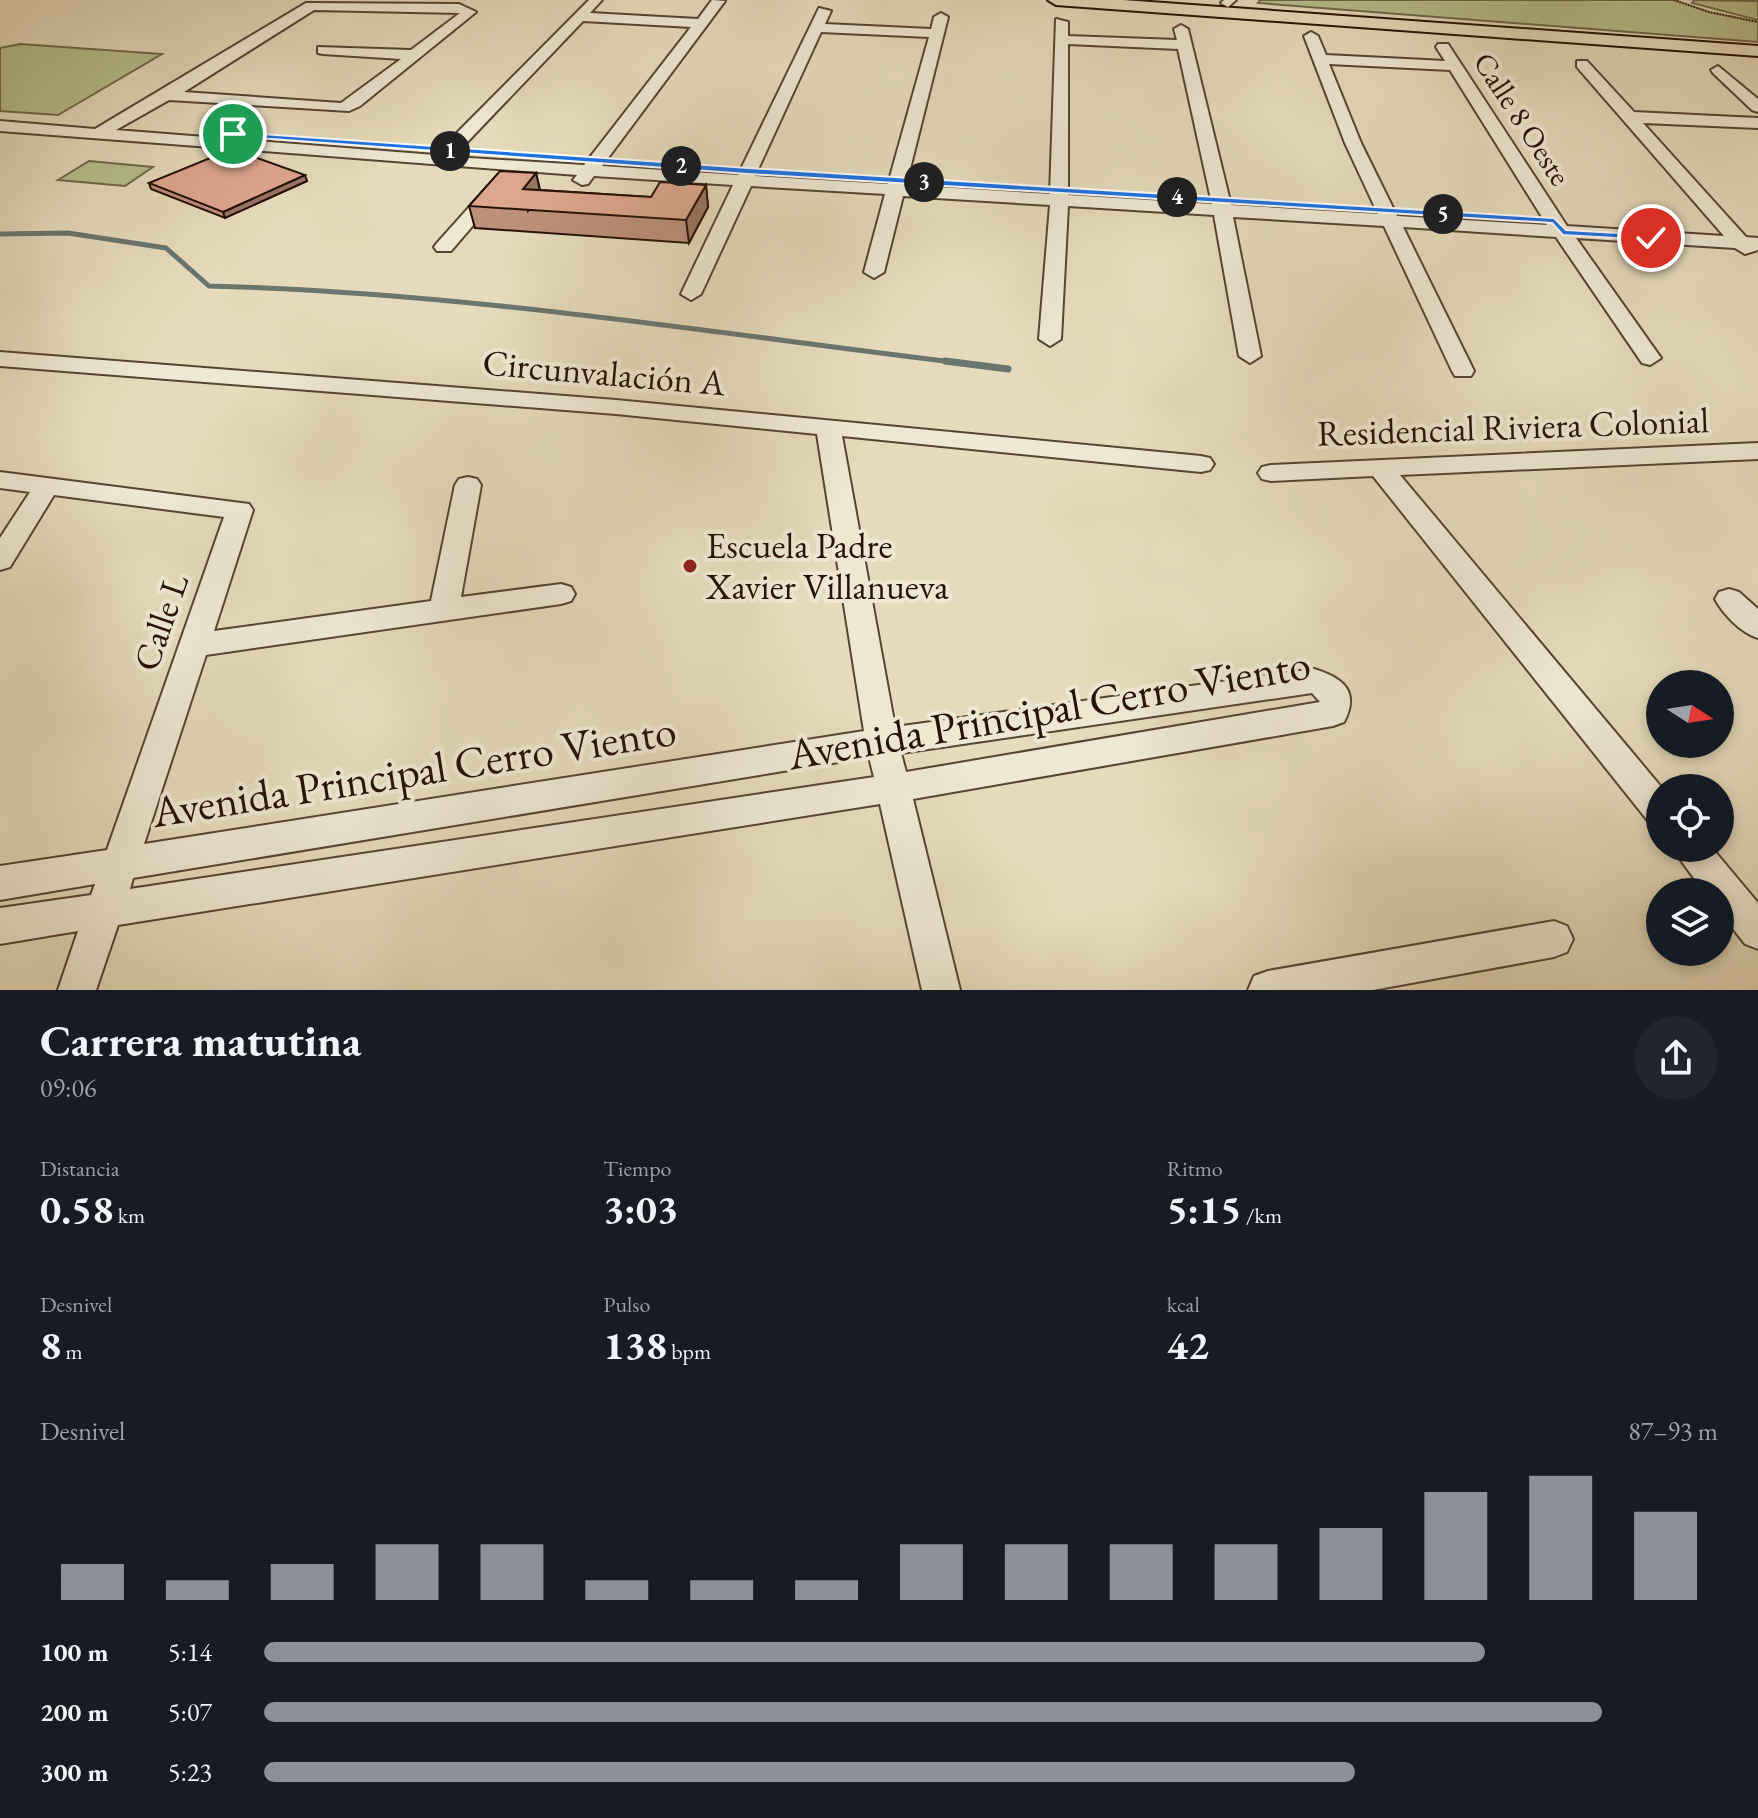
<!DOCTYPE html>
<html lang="es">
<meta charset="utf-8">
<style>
body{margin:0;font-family:"EB Garamond",serif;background:#20242c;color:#f1f3f6;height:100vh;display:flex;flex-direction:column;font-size:30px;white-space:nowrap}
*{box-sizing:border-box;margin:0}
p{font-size:26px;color:#9ea1a6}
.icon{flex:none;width:44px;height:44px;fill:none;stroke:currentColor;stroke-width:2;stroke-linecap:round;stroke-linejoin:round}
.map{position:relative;height:990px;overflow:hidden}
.sheet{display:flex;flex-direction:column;background:#171b24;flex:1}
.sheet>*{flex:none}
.needle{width:52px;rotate:102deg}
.buttons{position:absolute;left:1646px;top:670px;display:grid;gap:16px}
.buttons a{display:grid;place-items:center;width:88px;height:88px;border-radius:50%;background:#171b24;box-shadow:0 4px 12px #0003;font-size:40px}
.pin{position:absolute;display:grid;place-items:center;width:68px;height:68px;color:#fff;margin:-34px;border:4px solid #fff;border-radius:50%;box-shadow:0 2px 8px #0007}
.km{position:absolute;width:40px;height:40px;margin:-20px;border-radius:50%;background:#222;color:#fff;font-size:22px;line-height:40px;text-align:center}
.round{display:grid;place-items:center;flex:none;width:84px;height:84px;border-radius:42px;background:#20242c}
.summary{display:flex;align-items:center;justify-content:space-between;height:136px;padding:0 40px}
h1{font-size:44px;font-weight:700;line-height:60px}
.figures{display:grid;grid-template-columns:repeat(3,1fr);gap:12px;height:136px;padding:8px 40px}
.figures div{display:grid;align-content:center}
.figures b{font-size:40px;font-weight:700}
.figures small{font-size:22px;font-weight:400}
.figures p{font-size:22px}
.chart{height:224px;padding:16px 40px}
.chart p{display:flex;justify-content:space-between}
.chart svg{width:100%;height:144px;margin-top:8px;stroke:#8c9099;stroke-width:6}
ul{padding:0 40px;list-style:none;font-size:26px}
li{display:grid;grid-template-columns:128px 96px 1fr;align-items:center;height:60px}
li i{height:20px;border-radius:10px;background:#8c9099}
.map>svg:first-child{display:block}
.green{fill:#b7bf8e;stroke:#6f684a;stroke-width:2}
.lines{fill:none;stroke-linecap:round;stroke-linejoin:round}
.stream-far1{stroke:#6a766f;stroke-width:5}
.stream{stroke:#6a766f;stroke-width:7}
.minor-casing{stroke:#564433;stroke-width:4}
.major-casing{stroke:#271105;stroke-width:4}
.path{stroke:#271105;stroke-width:2;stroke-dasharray:1 2;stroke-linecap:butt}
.minor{fill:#eee8d3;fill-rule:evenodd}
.major{fill:#e5dbbc;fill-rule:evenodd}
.wall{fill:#bd907b;stroke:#271105;stroke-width:2}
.shaded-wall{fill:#9a7564;stroke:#271105;stroke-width:2}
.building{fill:#dca78f;stroke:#271105;stroke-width:2}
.route{fill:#1a73e8;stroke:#fff;stroke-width:2}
.poi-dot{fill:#8f2418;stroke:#eee8d3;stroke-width:3}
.labels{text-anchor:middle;stroke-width:8;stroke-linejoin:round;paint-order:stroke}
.far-street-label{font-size:30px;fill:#271105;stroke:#eee8d3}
.street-label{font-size:36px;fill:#271105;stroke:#eee8d3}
.poi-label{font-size:36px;fill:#271105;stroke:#eee8d3;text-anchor:start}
.near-street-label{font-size:44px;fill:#271105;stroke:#eee8d3}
</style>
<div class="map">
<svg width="1758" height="990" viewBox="0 0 1758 990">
<rect width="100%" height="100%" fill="#e5dbbc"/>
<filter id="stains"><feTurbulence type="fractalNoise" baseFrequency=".0025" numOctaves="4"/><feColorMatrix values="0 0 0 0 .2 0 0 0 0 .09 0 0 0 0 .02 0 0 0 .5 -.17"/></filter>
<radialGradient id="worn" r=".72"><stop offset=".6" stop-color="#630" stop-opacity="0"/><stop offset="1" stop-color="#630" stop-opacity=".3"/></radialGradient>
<!-- green -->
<g class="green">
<path d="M1260,0H1674L1709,12L1758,22V42L1258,3Z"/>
<path d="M1694,0L1758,1V20L1692,3Z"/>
<path d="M20,44L162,54L58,115L0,111V48Z"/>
<path d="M89,161L153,167L125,186L58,180Z"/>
</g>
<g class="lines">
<!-- stream-far1 -->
<path class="stream-far1" d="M0,234L68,233L166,248L209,286C461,292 712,333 961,363"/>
<!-- stream -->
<path class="stream" d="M945,361L1008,369"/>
<!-- minor casing -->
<g class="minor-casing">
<g id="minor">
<path d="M589,0H602L590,13L698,19L712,0L725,1L602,166L738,175L819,8L831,11L825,24L931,29L934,17L941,13L948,17L906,185L1050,194L1056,19L1068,22V36L1177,40L1174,29L1181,25L1188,29L1231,205L1378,214L1345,143L1304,36L1311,32L1318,36L1326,55L1445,61L1436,47L1438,44H1448L1567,226L1724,236L1577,67V61H1587L1634,112L1758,118V128L1643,123L1746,237L1758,238V250L1745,254L1735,248L1576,238L1661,358L1650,365L1642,363L1556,237L1403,227L1474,371L1471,376H1455L1452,371L1384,226L1233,217L1261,356L1250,363L1239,356L1214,215L1068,206L1061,339L1050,346L1039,339L1050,205L903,196L884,272L874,278L864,272L885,194L751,186L701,294L691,300L681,294L733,185L594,176L588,184L582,185L573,180L577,175L0,131V121L95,129L306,3L459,4L476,12L360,106L349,111L169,100L116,130L435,155ZM314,10L460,13L411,50L318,47V53L323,54L401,59L341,103L184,92ZM583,21L691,27L584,165L453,157ZM821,32L929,37L888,184L755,176ZM1068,44L1178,49L1212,204L1068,195ZM1329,64L1450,70L1547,225L1397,216L1361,143Z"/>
<path d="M1224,0H1236L1228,7L1221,3Z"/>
<path d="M1718,66L1758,99V112L1752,110L1713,73L1711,70Z"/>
<path d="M494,185L500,186L503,190L500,194L451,251H437L434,247L437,243L488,186Z"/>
<path d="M0,352L616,400L1201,456L1210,458L1214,464L1210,470L1201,472L842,436L895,727L1314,669C1343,678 1360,691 1344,722L1333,726L913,799L960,990H922L880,804L118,925L96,990H58L78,931L0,944V908L91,895L95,884L0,900V866L107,850L224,517L54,495L10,567L0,570V538L30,492L0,488V472L249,504L253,510L214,631L431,601L455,485L459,479L468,477L477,479L481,485L461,597L561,584L571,587L575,594L571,601L561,604L206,655L144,844L864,731L817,434L616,414L0,366ZM1312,693L1320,702L906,772L901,753ZM869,757L874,777L130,889L133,878Z"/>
<path d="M1758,443V459L1400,475L1662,788L1660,826L1648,821L1373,476L1271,481L1262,479L1258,473L1262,467L1271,465Z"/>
<path d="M1729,589L1739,592L1758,609V638C1741,633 1723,614 1715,599L1719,592Z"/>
<path d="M1672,848H1712L1758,903V949L1745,944L1720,912V892H1704Z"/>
<path d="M1554,921L1567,926L1573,939L1567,952L1554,957L1373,990H1248L1254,976L1268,971Z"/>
</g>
</g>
<!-- major casing -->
<g class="major-casing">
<path id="major" d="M1048,0H1123L1758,46V56L1056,5Z"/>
</g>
<!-- path -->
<path class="path" d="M1674,0L1709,12L1758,22"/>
<!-- minor -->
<use href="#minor" class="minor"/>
<!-- major -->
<use href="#major" class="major"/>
</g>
<!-- wall -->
<g class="wall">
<path d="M536,173L540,190L651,197L706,185L708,207L689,243L475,228L469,206Z"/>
<path d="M307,181L225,218L151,189L149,183Z"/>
</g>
<!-- shaded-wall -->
<g class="shaded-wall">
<path d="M536,173L541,195L528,211L523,189Z"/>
<path d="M305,175L307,181L225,218L223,212Z"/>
<path d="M706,185L708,207L689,243L686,220Z"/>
</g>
<!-- building -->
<g class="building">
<path d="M232,149L305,175L223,212L149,183Z"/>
<path d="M500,171L536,173L523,189L651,197L660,182L706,185L686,220L469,206Z"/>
</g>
<!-- route -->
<path class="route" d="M233,132L748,168L1554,218L1566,230L1651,235L1656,238L1651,240L1563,235L1552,223L748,174L230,136Z"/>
<!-- markers -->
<circle class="poi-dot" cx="690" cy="566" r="8"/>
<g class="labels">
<!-- far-street labels -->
<g class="far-street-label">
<text transform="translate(1522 119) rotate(57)" y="10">Calle 8 Oeste</text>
</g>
<!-- street labels -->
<g class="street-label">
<text transform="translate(604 372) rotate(5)" y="13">Circunvalación A</text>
<text transform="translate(1513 426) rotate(-2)" y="13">Residencial Riviera Colonial</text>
<text transform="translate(160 622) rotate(-71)" y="13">Calle L</text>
</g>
<!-- poi labels -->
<g class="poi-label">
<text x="706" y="558">Escuela Padre<tspan x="706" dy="41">Xavier Villanueva</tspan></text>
</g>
<!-- near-street labels -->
<g class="near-street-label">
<text transform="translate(1049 709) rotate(-10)" y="15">Avenida Principal Cerro Viento</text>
<text transform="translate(414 771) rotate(-9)" y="15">Avenida Principal Cerro Viento</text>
</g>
</g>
<rect width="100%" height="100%" filter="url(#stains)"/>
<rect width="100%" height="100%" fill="url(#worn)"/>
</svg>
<div class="buttons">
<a><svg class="needle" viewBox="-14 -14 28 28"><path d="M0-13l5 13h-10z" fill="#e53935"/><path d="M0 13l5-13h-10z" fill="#9ea1a6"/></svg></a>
<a><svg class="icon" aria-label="locate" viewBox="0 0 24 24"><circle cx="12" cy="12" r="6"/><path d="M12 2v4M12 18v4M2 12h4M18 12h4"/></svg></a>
<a><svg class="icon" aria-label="layers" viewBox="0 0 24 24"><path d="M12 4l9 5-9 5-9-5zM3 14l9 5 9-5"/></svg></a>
</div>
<div class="pin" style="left:233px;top:134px;background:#1e9e55"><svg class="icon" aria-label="arrive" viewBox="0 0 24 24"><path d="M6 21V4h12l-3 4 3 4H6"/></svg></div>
<div class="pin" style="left:1651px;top:238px;background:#d93025"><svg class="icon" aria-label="check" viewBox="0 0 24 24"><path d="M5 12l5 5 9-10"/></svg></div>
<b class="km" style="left:450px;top:151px">1</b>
<b class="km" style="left:681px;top:166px">2</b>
<b class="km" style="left:924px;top:182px">3</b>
<b class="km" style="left:1177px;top:197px">4</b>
<b class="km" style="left:1443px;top:214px">5</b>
</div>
<section class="sheet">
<div class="summary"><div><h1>Carrera matutina</h1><p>09:06</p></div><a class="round"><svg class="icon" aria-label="share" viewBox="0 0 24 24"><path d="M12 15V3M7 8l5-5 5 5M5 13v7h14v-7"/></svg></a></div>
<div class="figures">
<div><p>Distancia</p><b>0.58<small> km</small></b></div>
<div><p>Tiempo</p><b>3:03</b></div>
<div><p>Ritmo</p><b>5:15<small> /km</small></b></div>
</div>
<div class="figures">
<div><p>Desnivel</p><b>8<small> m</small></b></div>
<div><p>Pulso</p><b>138<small> bpm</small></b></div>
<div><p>kcal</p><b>42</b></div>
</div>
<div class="chart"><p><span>Desnivel</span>87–93 m</p>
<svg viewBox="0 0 160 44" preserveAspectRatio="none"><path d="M5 44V33M15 44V38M25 44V33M35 44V27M45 44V27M55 44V38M65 44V38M75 44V38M85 44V27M95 44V27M105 44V27M115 44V27M125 44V22M135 44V11M145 44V6M155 44V17"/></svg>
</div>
<ul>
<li><b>100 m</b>5:14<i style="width:84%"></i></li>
<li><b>200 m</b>5:07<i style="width:92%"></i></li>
<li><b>300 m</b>5:23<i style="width:75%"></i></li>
</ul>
</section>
